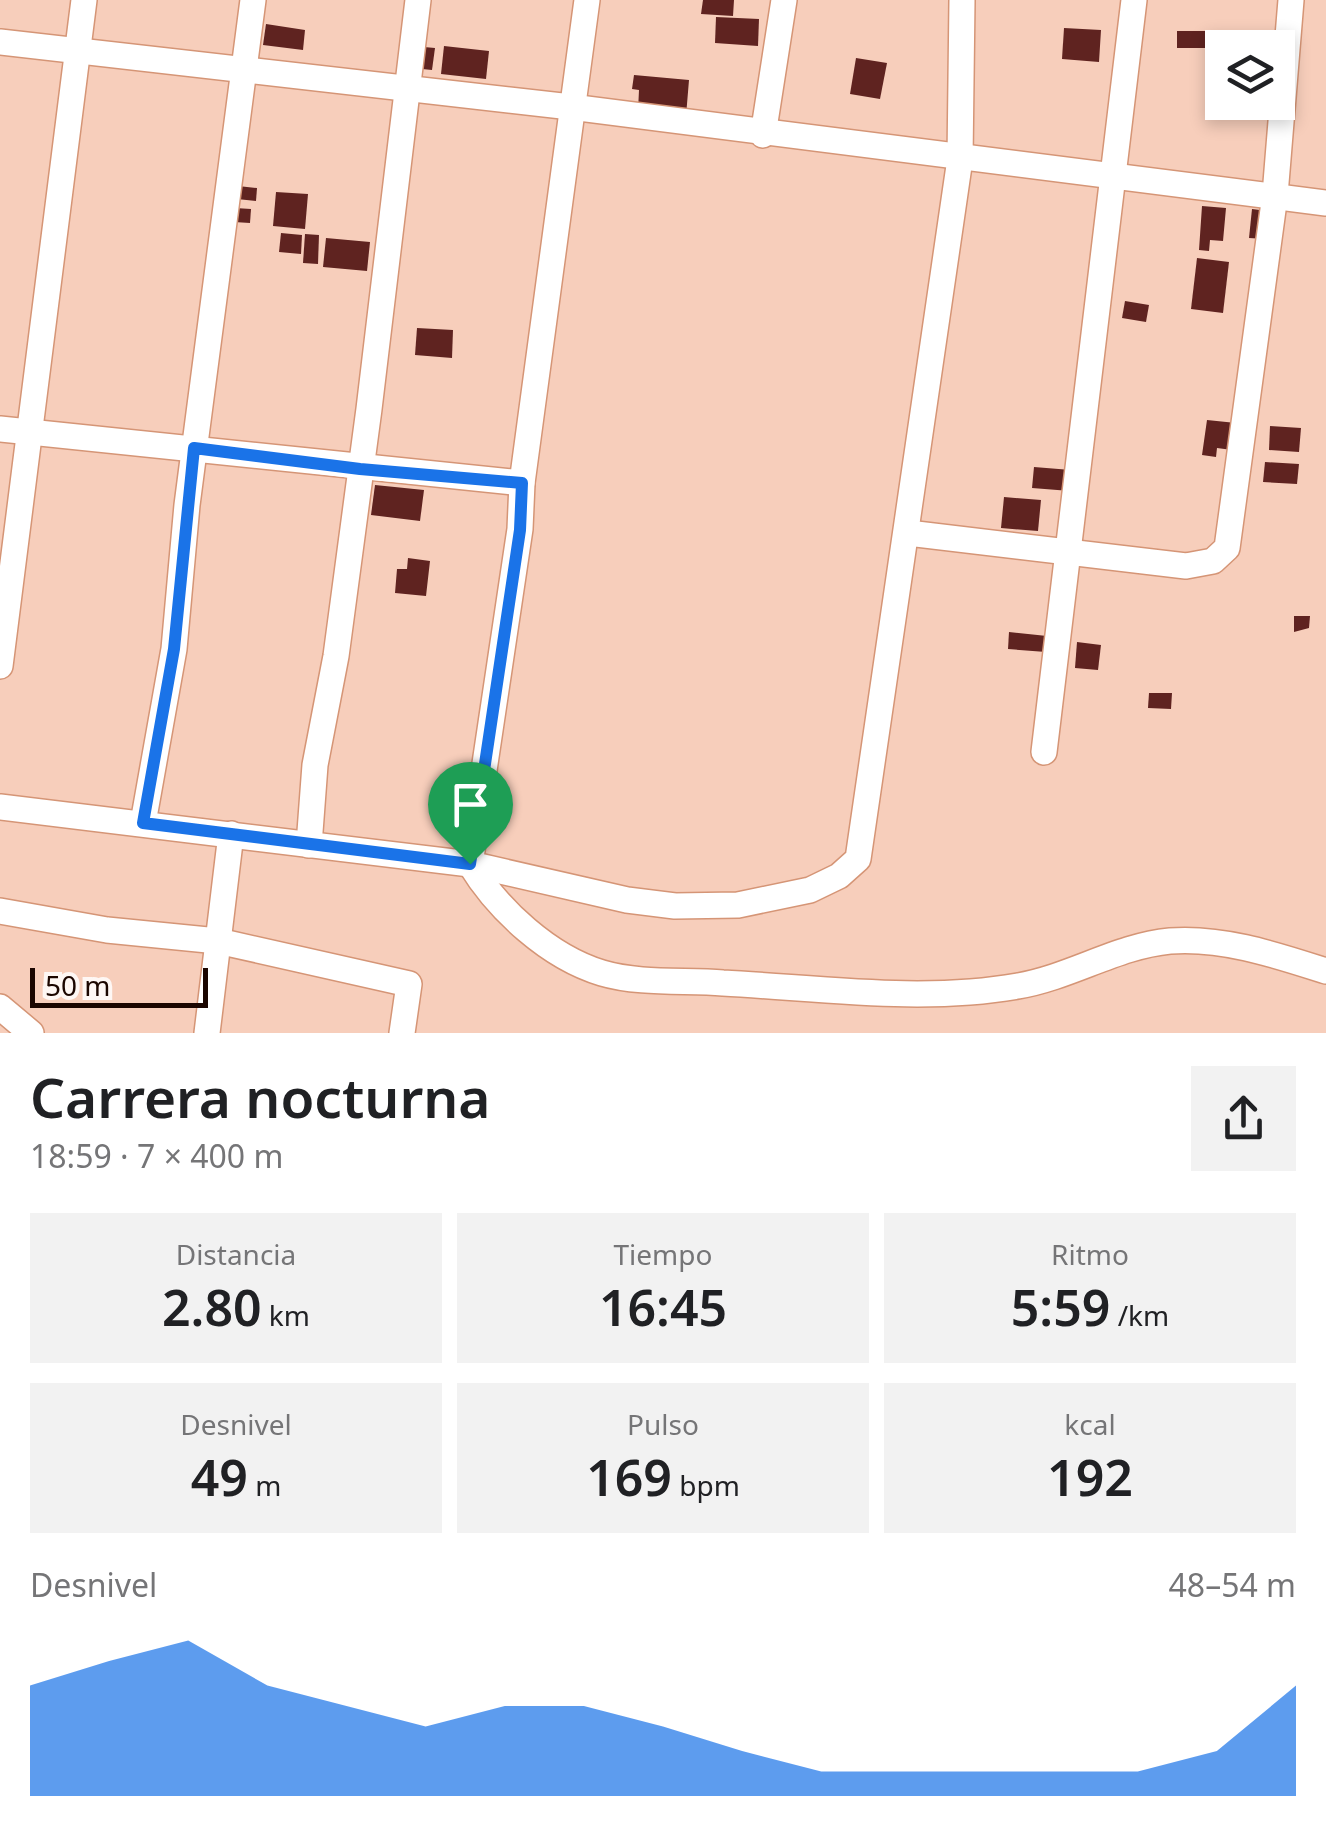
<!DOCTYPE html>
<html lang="es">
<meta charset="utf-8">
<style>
body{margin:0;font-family:"Noto Sans",sans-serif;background:#f2f2f2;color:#202124;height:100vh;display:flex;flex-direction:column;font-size:38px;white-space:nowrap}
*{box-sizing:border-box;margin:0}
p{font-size:32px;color:#757577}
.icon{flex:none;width:55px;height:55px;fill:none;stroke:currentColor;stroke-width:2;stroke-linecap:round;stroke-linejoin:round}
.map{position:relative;height:1033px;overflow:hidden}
.sheet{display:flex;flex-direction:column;background:#fff;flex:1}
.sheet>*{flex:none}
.buttons{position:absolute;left:1205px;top:30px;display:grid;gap:20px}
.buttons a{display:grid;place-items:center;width:90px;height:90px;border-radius:0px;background:#fff;box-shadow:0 5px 15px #0003;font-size:50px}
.scale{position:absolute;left:30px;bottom:25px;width:178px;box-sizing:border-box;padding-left:10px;border:5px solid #1b0600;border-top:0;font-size:28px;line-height:35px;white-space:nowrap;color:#1b0600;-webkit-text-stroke:8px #fef7f4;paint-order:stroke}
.pin{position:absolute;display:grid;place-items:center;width:85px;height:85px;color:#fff;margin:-102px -42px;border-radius:50% 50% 50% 0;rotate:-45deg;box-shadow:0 0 10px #0007}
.pin .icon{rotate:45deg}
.round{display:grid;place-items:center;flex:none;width:105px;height:105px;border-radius:0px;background:#f2f2f2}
.overview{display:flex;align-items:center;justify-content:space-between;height:170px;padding:0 30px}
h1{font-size:55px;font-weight:600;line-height:75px}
.stats{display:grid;grid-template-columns:repeat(3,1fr);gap:15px;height:170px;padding:10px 30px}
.stats div{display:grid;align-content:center;border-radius:0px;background:#f2f2f2;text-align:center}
.stats b{font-size:50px;font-weight:600}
.stats small{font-size:28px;font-weight:400}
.stats p{font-size:28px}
.chart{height:280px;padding:20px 30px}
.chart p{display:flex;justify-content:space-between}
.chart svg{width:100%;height:180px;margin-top:10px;fill:#1a73e8;opacity:.7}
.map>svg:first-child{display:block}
.building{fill:#5f2320}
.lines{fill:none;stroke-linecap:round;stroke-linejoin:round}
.minor-casing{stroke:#d59576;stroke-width:28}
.minor{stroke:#fff;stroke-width:25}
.route-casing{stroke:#fff;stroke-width:20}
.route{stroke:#1a73e8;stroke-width:12}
</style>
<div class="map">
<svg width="1326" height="1033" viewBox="0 0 1326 1033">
<rect width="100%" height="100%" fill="#f7cebb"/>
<!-- building -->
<g class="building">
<path d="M703,0H734L733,16L701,14Z"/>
<path d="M716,17L759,19L758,46L715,43Z"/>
<path d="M266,24L305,30L303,50L263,45Z"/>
<path d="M1064,28L1101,30L1099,62L1062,59Z"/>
<path d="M1177,31H1209L1210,48H1177Z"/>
<path d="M444,46L489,51L486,79L441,74Z"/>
<path d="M424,47L435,48L432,70L422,69Z"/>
<path d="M856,58L887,63L880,99L850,94Z"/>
<path d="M634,75L689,80L686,116L638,111L639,90L632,89Z"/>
<path d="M238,186L257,188L256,201L237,199Z"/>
<path d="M276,192L308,194L305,229L273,226Z"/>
<path d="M1202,206L1226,208L1223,241L1210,240L1209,251L1199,250Z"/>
<path d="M235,208L251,209L250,223L234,222Z"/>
<path d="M1252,209L1268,211L1265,239L1249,238Z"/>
<path d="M281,233L302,235L301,254L279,252Z"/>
<path d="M305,234L319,235L318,264L303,263Z"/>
<path d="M326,238L370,242L367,271L323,267Z"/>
<path d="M1197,258L1229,262L1223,313L1191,309Z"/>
<path d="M1125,301L1149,305L1146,322L1122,318Z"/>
<path d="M417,328L453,330L452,358L415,355Z"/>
<path d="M1207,420L1236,423L1232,450L1217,448L1216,457L1202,455Z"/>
<path d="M1270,426L1301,428L1299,452L1269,450Z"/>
<path d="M1265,462L1299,464L1297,484L1263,482Z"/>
<path d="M1034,467L1071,470L1070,491L1032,488Z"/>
<path d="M375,485L424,490L420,521L371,515Z"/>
<path d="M1004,497L1041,500L1038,531L1001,528Z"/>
<path d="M408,558L430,561L426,596L395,593L397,569H407Z"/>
<path d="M1294,616H1310L1309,628L1294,632Z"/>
<path d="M1009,632L1047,636L1046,652L1008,649Z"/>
<path d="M1077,642L1101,645L1098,670L1075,668Z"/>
<path d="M1149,693H1172L1171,709L1148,708Z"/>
</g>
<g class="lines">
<!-- minor casing -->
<g class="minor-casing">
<g id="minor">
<path d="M587,0L522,483L520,529L470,864C498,910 549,957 602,973C639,984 684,980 723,983C819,988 923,1003 1018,986C1071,977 1117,946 1170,941C1223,937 1276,955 1326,971"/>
<path d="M0,42L571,107L1326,203"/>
<path d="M763,135L784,0"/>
<path d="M0,429L522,483"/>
<path d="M908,533L1186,566L1213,561L1227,548L1275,195L1291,0"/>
<path d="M0,666L84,0"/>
<path d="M1044,752L1134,0"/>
<path d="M0,807L470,864L627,900L675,906L738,905L810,890L839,876L858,859L960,159L962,0"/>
<path d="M143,823L174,649L187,505L253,0"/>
<path d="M309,845L315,765L336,656L369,409L418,0"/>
<path d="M0,911L107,930L218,941L409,984L402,1033"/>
<path d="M0,1007L31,1033"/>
<path d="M207,1033L231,834"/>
</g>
</g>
<!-- minor -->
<use href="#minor" class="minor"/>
</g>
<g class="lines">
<!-- route casing -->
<g class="route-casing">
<path id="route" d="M194,448L360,469L522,483L520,530L470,864L143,823L174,649Z"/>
</g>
<!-- route -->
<use href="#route" class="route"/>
</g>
</svg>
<div class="buttons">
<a><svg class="icon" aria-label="layers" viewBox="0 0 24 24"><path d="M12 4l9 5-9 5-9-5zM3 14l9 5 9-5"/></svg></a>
</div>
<div class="scale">50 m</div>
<div class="pin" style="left:470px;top:864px;background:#1e9e55"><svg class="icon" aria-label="arrive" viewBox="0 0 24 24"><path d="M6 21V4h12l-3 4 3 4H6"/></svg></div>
</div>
<section class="sheet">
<div class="overview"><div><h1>Carrera nocturna</h1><p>18:59 · 7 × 400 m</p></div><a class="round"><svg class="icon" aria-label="share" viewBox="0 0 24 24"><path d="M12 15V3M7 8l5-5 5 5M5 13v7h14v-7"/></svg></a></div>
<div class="stats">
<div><p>Distancia</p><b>2.80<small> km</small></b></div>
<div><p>Tiempo</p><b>16:45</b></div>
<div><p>Ritmo</p><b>5:59<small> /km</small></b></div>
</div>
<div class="stats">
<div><p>Desnivel</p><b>49<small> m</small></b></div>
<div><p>Pulso</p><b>169<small> bpm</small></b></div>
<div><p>kcal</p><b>192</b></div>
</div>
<div class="chart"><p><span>Desnivel</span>48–54 m</p>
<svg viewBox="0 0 160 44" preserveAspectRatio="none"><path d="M0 44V17L10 11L20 6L30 17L40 22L50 27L60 22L70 22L80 27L90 33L100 38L110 38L120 38L130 38L140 38L150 33L160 17V44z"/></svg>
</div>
</section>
